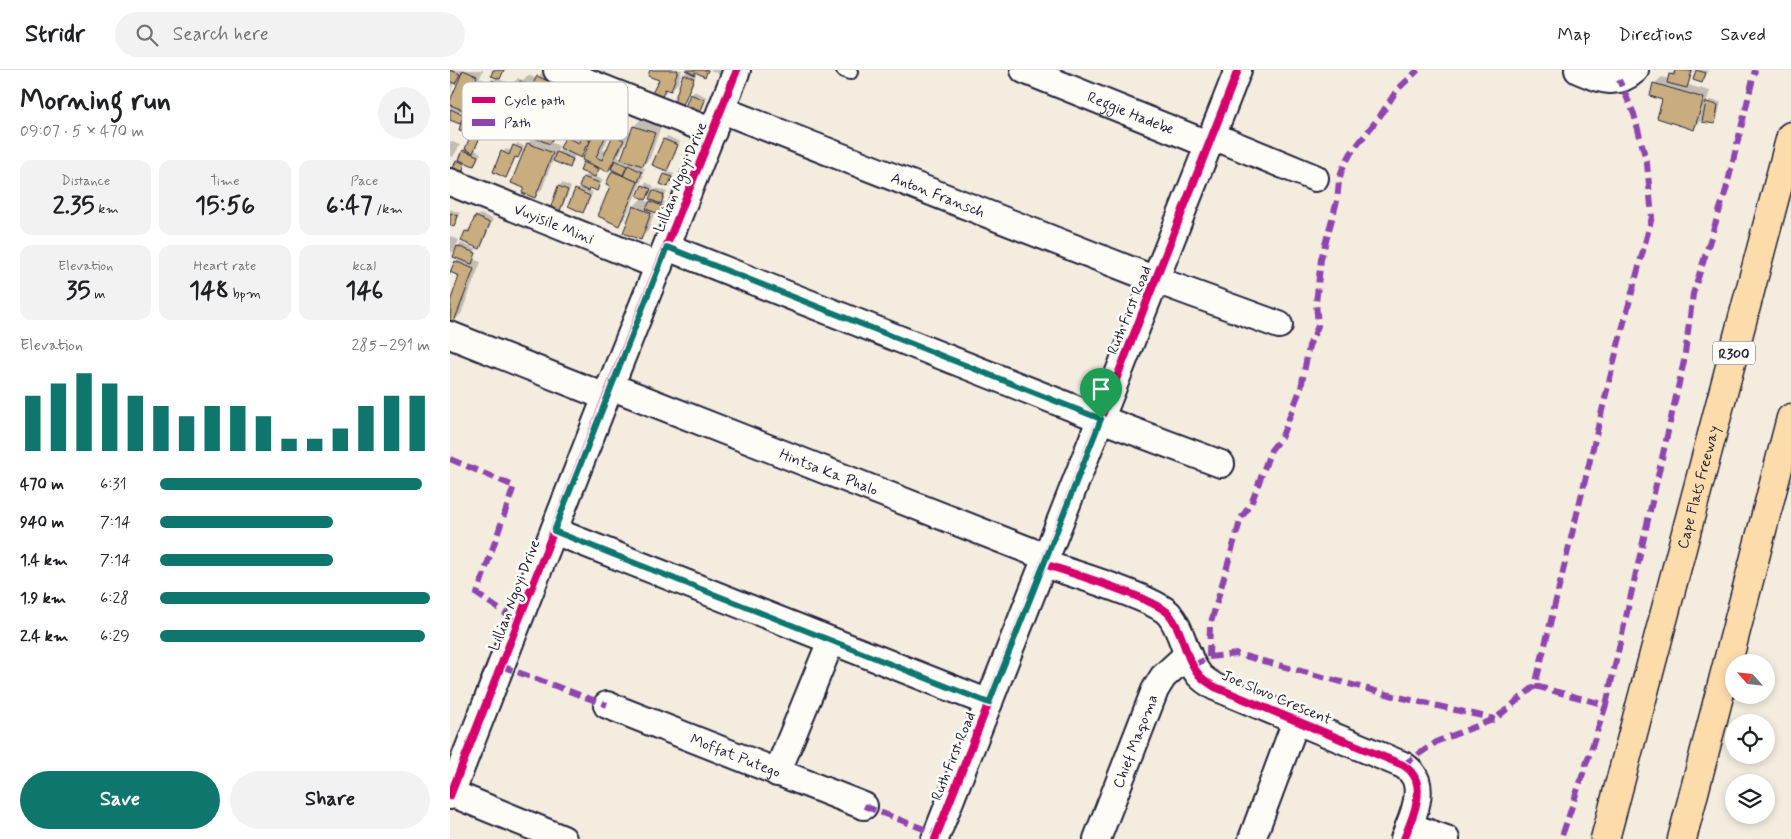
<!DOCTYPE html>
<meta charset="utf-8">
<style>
body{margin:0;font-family:Mynerve,sans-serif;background:#f2f2f2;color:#202124;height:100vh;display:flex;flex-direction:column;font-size:19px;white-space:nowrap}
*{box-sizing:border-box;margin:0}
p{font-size:16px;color:#757577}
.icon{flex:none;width:28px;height:28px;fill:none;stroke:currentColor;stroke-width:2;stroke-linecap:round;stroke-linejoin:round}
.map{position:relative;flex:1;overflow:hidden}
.side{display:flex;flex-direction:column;background:#fff;width:450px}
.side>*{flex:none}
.needle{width:32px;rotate:297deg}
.buttons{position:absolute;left:1275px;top:584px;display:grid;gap:10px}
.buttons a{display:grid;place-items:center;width:50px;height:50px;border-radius:50%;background:#fff;box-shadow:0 2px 8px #0003;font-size:25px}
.pin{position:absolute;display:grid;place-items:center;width:42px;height:42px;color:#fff;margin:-51px -21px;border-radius:50% 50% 50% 0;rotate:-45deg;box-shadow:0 0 5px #0007}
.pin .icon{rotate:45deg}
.round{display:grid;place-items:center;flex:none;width:52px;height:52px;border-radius:26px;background:#f2f2f2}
.summary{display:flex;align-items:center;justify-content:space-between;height:85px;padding:0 20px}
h1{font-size:28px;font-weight:800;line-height:38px}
.stats{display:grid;grid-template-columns:repeat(3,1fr);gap:8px;height:85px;padding:5px 20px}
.stats div{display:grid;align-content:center;border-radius:12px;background:#f2f2f2;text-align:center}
.stats b{font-size:25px;font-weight:800}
.stats small{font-size:14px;font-weight:400}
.stats p{font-size:14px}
.chart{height:140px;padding:10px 20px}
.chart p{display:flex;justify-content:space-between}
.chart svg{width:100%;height:90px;margin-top:5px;stroke:#0f766e;stroke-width:6}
.button{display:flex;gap:10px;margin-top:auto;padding:10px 20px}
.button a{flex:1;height:58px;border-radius:30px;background:#0f766e;color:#fff;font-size:20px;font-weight:800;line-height:58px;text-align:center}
.button a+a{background:#f2f2f2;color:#202124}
ul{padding:0 20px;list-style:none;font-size:16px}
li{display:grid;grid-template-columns:80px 60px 1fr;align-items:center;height:38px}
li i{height:12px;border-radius:6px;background:#0f766e}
header{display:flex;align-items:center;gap:30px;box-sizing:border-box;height:70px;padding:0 25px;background:#fff;border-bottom:1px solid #e0e0e0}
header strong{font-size:24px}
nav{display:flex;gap:28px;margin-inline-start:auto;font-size:18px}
.search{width:350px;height:45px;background:#f2f2f2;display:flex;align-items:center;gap:12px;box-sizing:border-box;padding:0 18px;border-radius:28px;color:#757577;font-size:19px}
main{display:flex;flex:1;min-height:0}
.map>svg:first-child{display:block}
.shadow{fill:#0003;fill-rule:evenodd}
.building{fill:#c9ad7f;stroke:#22223b}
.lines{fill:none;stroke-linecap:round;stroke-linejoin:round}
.service-casing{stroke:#22223b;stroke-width:18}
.minor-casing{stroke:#22223b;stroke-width:30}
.motorway-casing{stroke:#22223b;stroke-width:31}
.service{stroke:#fdfcf7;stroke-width:14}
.minor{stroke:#fdfcf7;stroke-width:26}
.motorway{stroke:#fddcac;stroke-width:28}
.quiet{stroke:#8e44ad;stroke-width:6;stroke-dasharray:12 6;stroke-linecap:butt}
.cycleway-casing{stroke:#fdfcf7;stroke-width:11}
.cycleway{stroke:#d6006c;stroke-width:8}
.route-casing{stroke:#fff;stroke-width:10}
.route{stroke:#0f766e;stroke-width:6}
.labels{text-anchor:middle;stroke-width:5;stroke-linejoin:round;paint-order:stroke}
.shield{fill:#fdfcf7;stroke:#646373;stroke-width:1}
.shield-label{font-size:14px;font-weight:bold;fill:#22223b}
.street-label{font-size:15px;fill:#22223b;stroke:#fdfcf7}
.key{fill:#fdfcf7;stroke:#bbbbbf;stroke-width:1}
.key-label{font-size:14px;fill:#22223b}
</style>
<header>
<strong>Stridr</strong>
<div class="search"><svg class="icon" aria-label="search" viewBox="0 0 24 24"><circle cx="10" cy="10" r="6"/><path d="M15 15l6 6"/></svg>Search here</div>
<nav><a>Map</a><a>Directions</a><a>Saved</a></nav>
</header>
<main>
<section class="side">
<div class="summary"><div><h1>Morning run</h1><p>09:07 · 5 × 470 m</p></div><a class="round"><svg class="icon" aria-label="share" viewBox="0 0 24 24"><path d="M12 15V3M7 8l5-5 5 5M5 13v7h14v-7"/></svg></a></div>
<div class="stats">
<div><p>Distance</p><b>2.35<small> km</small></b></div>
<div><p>Time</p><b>15:56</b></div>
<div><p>Pace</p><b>6:47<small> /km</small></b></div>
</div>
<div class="stats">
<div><p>Elevation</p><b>35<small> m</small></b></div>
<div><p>Heart rate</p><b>148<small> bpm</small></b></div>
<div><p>kcal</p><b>146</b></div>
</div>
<div class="chart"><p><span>Elevation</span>285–291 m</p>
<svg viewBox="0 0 160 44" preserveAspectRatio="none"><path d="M5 44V17M15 44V11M25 44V6M35 44V11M45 44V17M55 44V22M65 44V27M75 44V22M85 44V22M95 44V27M105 44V38M115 44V38M125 44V33M135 44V22M145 44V17M155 44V17"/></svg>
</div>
<ul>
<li><b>470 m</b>6:31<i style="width:97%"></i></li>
<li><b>940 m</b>7:14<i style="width:64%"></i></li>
<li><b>1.4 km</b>7:14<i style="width:64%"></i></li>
<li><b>1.9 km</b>6:28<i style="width:100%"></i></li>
<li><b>2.4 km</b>6:29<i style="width:98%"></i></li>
</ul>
<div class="button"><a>Save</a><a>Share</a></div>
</section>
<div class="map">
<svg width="1341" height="769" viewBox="0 0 1341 769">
<rect width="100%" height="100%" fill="#f3ecdf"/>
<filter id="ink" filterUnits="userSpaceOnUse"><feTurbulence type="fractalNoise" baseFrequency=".02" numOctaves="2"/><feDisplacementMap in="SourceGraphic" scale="10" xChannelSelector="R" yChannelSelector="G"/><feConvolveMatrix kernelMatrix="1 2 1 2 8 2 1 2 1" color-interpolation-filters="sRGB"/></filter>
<g filter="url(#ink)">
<!-- shadow -->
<g class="shadow">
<path d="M1,0H33L30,8L42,13L47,7L45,0H55L49,9L59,13L54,26L47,23L43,32L49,34L51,30L58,23L61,15L68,8L73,10L78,5L87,9L94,0L106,4L85,53H87L97,32L104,25L112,29L110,33L120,37L107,66L100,72L109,76L106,84L111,79L116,67L121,62L126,34L133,27L156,37L147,57L163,40L175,46L171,55L164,62L161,61L153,80L157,82L165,66L172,59L181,63L184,56L191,49L211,56L200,88L191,97L195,98L192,104L194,105L176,147L169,154L162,116L163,102L165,100L161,98L158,101L150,97L144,106L153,110L147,119L141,117L138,120L143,122L136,138L133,141L126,120L131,117L135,107L139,103L134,93L136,91L138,78L131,86L126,84L119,96L103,90L92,119L85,126L76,117L63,112L78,73L85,66L86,57L76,66L51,52L48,56L34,39L37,35L32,32L24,43L17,40L15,44L25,46L22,58L18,61L13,49L9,53L1,49L0,53V33L12,5L4,12L0,23ZM85,14L88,15L76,47L68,44L70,40L78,33ZM58,33L62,34L60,38L56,37ZM56,40L57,41L54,49L51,48ZM178,67L180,68L172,89L168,87Z"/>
<path d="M202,0H232L228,13L221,20L218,19L210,28L211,9Z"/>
<path d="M238,0H259L255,5L246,1L244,4H246L242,17L240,19L236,30L233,34L234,5Z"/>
<path d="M260,0H273L269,4Z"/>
<path d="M1226,0H1244L1238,15L1260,21L1256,33L1260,30L1271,32L1267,50L1264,53L1253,49L1244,58L1214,29L1204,14L1212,7L1219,9L1221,4Z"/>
<path d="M1247,0H1258L1255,8L1252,11L1244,9Z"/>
<path d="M244,21L257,27L253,38L249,41L241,25Z"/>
<path d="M30,52L36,55L25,80L31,83L27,91L24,95L17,92L10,104L7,91L16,78L26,55Z"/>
<path d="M217,66L230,72L220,96L217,99L214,70Z"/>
<path d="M0,71L10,75L3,87L0,86Z"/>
<path d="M67,73L74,76L71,83L66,86L59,103L56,106L53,82L56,79L62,81Z"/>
<path d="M218,101L224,104L221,112L218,115L215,105Z"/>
<path d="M196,112L204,116L200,124L207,118L217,122L212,131L215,132L212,139L208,143L205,141L198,161L190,169L174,162L184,136L193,127V116ZM203,121V129L201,133L194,130Z"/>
<path d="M112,113L121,117L112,138L109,141L101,138L109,116Z"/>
<path d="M0,139L10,143L7,152L3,155L0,154Z"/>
<path d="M30,144L43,149L33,174L30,177L16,162L19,158L21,159L26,147Z"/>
<path d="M0,166L9,170L5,180L11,173L26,179L23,189L31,192L11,244L4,251L0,249V242L3,235L0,234L11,205L6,192L10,188L8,177L0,184Z"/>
</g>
<!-- building -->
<g class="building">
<path d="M0,0L10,4L5,14L0,11Z"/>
<path d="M13,0L27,6L24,16L34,19L24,44L0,35V31Z"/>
<path d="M43,0H54L50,9L41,6Z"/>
<path d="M200,0H228L221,21L215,19L211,29L201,25L209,10L198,6Z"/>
<path d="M235,0H258L255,7L245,2V5Z"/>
<path d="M1225,0L1242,1L1237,18L1217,13L1219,4L1224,5Z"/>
<path d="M1246,0L1256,3L1252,13L1243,10Z"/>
<path d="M233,4L244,8L233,35L224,32Z"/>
<path d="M87,6L100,12L82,51L76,68L58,60L59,57L51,53L70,11L81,16L71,42L67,40L62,51L71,55L84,25L83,24L87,16L83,14Z"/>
<path d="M42,10L57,16L53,27L46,24L40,38L31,33Z"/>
<path d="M1203,13L1254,28L1244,60L1207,48L1212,30L1200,26Z"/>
<path d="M240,24L255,30L250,43L235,37Z"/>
<path d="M96,32L106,36L104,40L114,45L100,74L80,66Z"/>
<path d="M1256,32L1268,35L1265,54L1252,52Z"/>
<path d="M125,33L150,44L138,70L140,71L138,77L136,76L131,88L110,78L115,67L129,73L131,67L117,61L122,49L118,47Z"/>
<path d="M0,39L14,45L10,54L0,50Z"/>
<path d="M154,46L169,53L164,64L158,61L146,87L152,90L163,65L174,70L158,102L132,90L147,56L150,57Z"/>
<path d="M13,47L22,50L19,62L9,60Z"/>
<path d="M25,54L34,58L23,83L15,79Z"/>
<path d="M183,56L205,63L193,96L171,89Z"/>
<path d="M213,69L228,75L217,101L202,95Z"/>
<path d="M77,73L103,83L85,128L72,123L74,118L61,113Z"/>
<path d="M63,75L72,79L68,88L65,87L56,108L43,102L51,81L59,85Z"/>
<path d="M13,80L28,86L24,96L9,90Z"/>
<path d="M106,82L123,89L120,98L103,91Z"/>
<path d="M6,90L15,94L11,105L2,102Z"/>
<path d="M165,90L177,96L173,105L161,99Z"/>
<path d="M133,92L149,99L145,107L130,101Z"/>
<path d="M178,95L192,102L188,112L173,106Z"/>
<path d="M162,101L188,112L169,156L148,146L160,116L156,114Z"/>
<path d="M214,104L222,107L218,117L210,114Z"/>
<path d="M133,107L150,113L147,121L140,118L139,121L129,117Z"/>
<path d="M192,115L201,119L196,130L187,126Z"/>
<path d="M108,116L118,120L109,143L100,139Z"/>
<path d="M125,119L140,126L133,143L118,136Z"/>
<path d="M203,120L214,125L211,134L199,129Z"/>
<path d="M200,131L212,136L209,144L196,139Z"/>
<path d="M183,136L201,143L191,170L173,163Z"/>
<path d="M0,143L8,146L4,157L0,155Z"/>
<path d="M25,146L40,153L30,179L11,171L15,161L19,162Z"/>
<path d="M7,176L26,183L22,194L3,187Z"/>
<path d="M5,191L24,199L4,252L0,250L1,236L0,232L9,206L0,202Z"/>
</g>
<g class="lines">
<!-- service casing -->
<g class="service-casing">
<path id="service" d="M394,0L400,2"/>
</g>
<!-- minor casing -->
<g class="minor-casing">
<g id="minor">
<path d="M107,0L263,62"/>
<path id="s1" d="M574,0L760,75"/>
<path d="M1128,0C1149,9 1166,17 1185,0"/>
<path id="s2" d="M272,40L706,210L829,255"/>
<path d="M763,66L865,108"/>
<path id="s3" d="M0,112L209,196"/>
<path d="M217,177L651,349L771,394"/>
<path d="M0,265L156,327"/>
<path id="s4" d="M160,316L596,487"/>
<path d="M104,461L539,633"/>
<path d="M594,494C618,502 705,528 719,544C734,562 734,588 750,606C754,610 760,614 765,617L953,695C956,697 960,700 962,703C976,720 961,751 954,769"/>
<path id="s5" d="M157,635L414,736"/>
<path d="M327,703L381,571"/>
<path d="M1,723L113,769"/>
<path d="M0,726L156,327L287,0"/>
<path d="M959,756L996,769"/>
<path d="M485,769L788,0"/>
<path id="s6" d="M647,769L705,620L713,607L738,584"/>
<path d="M802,769L846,651"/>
</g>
</g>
<!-- motorway casing -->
<g class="motorway-casing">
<g id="motorway">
<path id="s7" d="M1155,769L1341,66"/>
<path d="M1232,769L1341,348"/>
</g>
</g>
<!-- service -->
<use href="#service" class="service"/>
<!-- minor -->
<use href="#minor" class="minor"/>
<!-- motorway -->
<use href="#motorway" class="motorway"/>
<!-- quiet -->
<g class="quiet">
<path d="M0,389L64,416L27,524L68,552"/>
<path d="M759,587L760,556L791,448L801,434L821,380L832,366L851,318L859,276L868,256L866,233L871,189L887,131L889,111L892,100L901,83L930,46L947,20L968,0"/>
<path d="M51,596L157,635"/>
<path d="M743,596L759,587L787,584L944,626L1045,649"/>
<path d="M1085,616L1156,635L1111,769"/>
<path d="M1156,635L1234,291L1243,224L1276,120L1305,0"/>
<path d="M953,695L988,671L1045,649L1085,616L1168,275L1202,147L1197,94L1184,44L1169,10"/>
<path d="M414,736L487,764"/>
</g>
<!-- cycleway casing -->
<g class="cycleway-casing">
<g id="cycleway">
<path d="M594,494C618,502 705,528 719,544C734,562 734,588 750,606C754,610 760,614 765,617L953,695C956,697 960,700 962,703C976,720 961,751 954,769"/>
<path d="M0,726L156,327L287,0"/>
<path d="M485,769L788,0"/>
</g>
</g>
<!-- cycleway -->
<use href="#cycleway" class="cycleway"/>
</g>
</g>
<g class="lines" filter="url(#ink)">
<!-- route casing -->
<g class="route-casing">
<path id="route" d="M217,177L651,349L539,633L104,461Z"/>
</g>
<!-- route -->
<use href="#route" class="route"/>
</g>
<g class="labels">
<!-- shield labels -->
<rect class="shield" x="1263" y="271.5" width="42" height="23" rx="4"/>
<g class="shield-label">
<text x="1284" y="288">R300</text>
</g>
<!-- street labels -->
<g class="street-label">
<text dy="5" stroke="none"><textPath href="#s1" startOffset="115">Reggie Hadebe</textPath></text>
<text transform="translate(230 107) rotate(-68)" y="5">Lillian Ngoyi Drive</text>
<text dy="5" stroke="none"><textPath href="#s2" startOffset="232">Anton Fransch</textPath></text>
<text dy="5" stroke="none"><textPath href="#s3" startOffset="112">Vuyisile Mini</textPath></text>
<text transform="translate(679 240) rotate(-68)" y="5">Ruth First Road</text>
<text dy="5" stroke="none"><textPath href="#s4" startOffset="235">Hintsa Ka Phalo</textPath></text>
<text dy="5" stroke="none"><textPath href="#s7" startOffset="364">Cape Flats Freeway</textPath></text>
<text transform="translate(64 525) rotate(-69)" y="5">Lillian Ngoyi Drive</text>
<text transform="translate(827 627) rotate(23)" y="5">Joe Slovo Crescent</text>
<text dy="5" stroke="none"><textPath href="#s6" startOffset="105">Chief Maqoma</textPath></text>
<text dy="5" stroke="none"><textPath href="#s5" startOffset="138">Moffat Putego</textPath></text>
<text transform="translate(503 686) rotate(-68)" y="5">Ruth First Road</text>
</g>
</g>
<!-- legend -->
<rect x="12" y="12" width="166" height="58" rx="8" class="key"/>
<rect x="22" y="27" width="23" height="6" fill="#d6006c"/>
<rect x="22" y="49" width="23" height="7" fill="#8e44ad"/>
<g class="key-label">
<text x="54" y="35">Cycle path</text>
<text x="54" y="57">Path</text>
</g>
</svg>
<div class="buttons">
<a><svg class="needle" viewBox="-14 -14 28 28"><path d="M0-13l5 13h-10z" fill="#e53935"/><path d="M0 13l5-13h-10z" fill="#757577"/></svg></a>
<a><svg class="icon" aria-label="locate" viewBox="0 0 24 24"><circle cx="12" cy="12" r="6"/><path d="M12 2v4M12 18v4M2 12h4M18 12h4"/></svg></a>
<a><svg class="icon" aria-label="layers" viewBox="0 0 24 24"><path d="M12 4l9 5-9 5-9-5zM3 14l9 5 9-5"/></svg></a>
</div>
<div class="pin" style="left:651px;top:349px;background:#1e9e55"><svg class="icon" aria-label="arrive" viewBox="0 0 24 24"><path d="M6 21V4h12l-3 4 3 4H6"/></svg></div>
</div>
</main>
